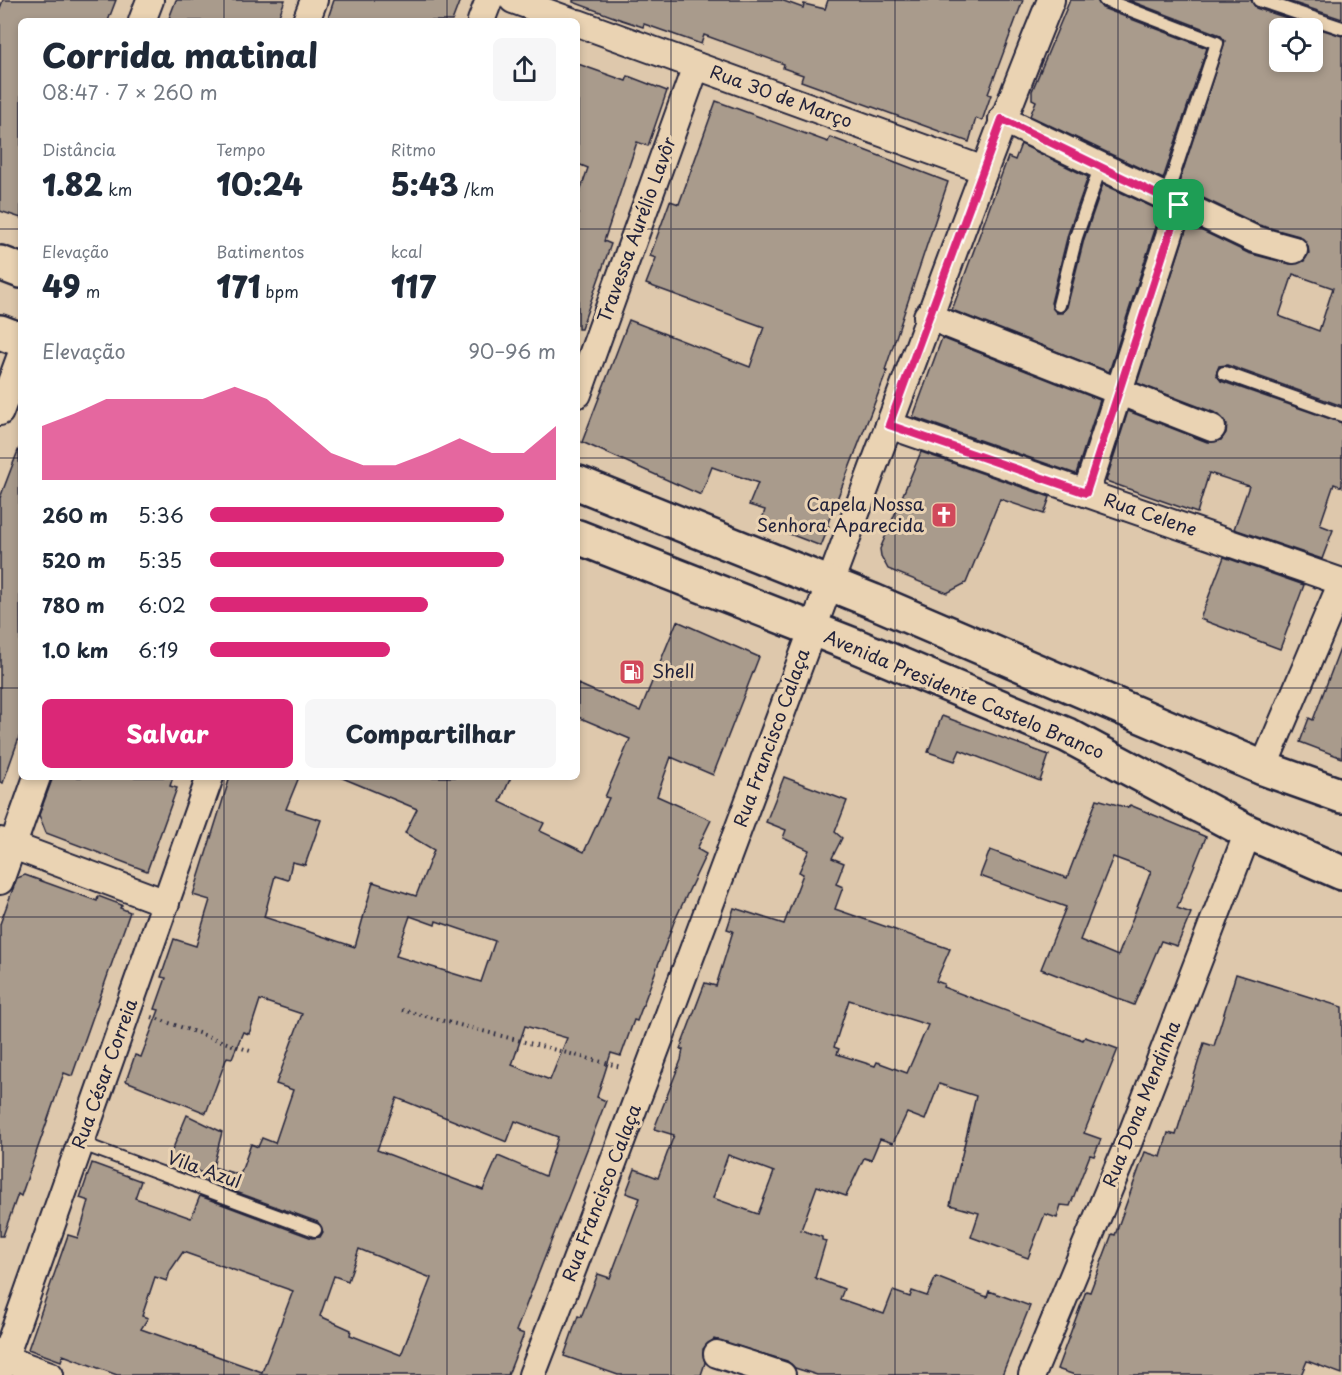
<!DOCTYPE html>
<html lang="pt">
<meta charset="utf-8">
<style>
body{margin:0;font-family:"Playpen Sans",sans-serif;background:#f6f6f7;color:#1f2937;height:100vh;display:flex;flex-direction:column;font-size:22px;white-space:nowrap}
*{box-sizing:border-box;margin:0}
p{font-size:20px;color:#747a83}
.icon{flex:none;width:33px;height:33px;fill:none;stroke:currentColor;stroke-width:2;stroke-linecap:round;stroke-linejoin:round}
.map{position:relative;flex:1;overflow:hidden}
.side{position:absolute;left:18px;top:18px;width:562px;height:762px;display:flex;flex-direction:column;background:#fff;border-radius:9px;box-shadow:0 3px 9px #0003}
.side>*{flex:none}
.fabs{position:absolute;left:1269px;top:18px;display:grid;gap:12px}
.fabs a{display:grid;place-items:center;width:54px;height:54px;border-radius:9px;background:#fff;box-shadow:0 3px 9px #0003;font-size:30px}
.pin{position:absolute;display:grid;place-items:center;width:51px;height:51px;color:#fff;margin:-26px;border-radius:12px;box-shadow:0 3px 9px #0006}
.round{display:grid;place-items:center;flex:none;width:63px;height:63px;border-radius:9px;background:#f6f6f7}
.head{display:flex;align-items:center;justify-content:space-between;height:102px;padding:0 24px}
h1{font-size:33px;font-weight:800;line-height:45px}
.metrics{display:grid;grid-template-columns:repeat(3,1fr);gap:9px;height:102px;padding:6px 24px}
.metrics div{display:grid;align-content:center}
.metrics b{font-size:30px;font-weight:800}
.metrics small{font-size:16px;font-weight:400}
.metrics p{font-size:16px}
.chart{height:168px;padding:12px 24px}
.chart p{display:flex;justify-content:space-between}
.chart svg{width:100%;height:108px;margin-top:6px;fill:#db2777;opacity:.7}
.action{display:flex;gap:12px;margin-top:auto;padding:12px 24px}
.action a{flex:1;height:69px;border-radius:9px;background:#db2777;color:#fff;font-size:24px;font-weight:800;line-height:69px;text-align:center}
.action a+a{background:#f6f6f7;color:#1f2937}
ul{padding:0 24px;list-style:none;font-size:20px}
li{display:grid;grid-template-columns:96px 72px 1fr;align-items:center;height:45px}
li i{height:15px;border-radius:8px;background:#db2777}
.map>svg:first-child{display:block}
.building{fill:#a99b8c;stroke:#22223b;stroke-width:1.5;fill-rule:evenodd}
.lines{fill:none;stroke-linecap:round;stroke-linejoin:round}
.lane-casing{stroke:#22223b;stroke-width:16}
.street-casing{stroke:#22223b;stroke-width:30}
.primary-casing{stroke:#22223b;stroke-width:38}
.path{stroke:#22223b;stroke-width:4;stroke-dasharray:1.5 4.5;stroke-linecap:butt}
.lane{stroke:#ead3b3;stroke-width:12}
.street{stroke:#ead3b3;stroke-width:26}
.primary{stroke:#ead3b3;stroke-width:33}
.route-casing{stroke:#fff;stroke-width:12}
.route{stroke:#db2777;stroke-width:8}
.grid{fill:none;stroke:#22223b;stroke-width:1.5;stroke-opacity:0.55}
.labels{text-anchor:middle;stroke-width:6;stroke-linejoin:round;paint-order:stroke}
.street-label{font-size:18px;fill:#22223b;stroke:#ead3b3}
.poi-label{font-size:18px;fill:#22223b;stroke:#ead3b3;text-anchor:end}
</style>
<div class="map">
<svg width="1342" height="1375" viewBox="0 0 1342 1375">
<rect width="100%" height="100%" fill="#dec8ac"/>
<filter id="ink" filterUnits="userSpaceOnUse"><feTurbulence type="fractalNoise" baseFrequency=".0167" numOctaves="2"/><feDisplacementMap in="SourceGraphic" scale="12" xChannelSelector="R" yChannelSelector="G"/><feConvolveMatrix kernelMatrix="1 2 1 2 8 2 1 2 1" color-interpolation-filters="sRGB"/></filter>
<g filter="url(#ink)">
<!-- building -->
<g class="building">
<path d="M3,0H116L108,21H21V218L0,211V8Z"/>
<path d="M176,0H285L277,21H168Z"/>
<path d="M334,0H460L452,21H327Z"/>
<path d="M573,0H781L803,8L804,4L825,9L828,0H1023L988,94L991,95L982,121L976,118L969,142L801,81L803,75L783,68L784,64L704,35L701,44L644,24L643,27L622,20L573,2Z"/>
<path d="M1070,0H1097L1102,8L1207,48L1163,179L1030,116L1036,101L1032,99V91Z"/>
<path d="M1128,0H1251L1256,8L1342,36V406L1227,365L1219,366L1216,374L1221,381L1342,423V487L1334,484L1320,525L1333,530L1322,559L1234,529L1249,486L1209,473L1197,513L1106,481L1128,411L1207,442L1221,440L1226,433L1227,425L1218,414L1137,383L1188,224L1248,253L1290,264L1304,261L1309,253L1308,246L1299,236L1259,225L1178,186L1225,41L1220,35ZM1280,28H1312V62H1280ZM1293,274L1333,288L1319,331L1279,316Z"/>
<path d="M1285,0H1342V19Z"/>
<path d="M578,64L626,81L628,76L667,91L648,146L637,142L604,241L611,244L581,329H578V197L588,168L578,164Z"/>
<path d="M716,101L828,142L830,137L948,182L885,370L887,371L827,525L829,526L821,546L761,523L765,510L749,505L758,483L712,467L701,495L582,442L629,320L750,367L764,327L646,284L656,258L650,256L670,201L679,204Z"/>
<path d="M1021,144L1088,177L1068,234L1051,303L1056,313H1062L1067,307L1084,239L1103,184L1161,211L1109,372L952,310L1008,157L1015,160Z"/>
<path d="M942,338L1100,400L1076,474L913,417Z"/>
<path d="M19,448L21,732L3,783L0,782V498Z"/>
<path d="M921,452L1050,497L1044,514L1000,499L966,583L947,593L888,569L881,556L880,549Z"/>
<path d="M1224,557L1304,585L1280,649L1200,619Z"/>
<path d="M677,621L759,657L713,775L671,757L657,796L711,820L697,849L706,854L674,922L637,1021L634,1020L621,1056L611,1053L597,1097L606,1101L516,1331L524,1334L508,1375H117L63,1355L61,1361L28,1349L68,1235L78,1238L89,1201L80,1198L92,1163L141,1181L135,1198L191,1218L200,1196L312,1238L320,1237L323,1232L318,1222L206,1181L208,1175L168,1160L187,1115L222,1132L213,1167L240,1175L251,1144L258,1147L262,1138L275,1143L293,1090L276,1084L302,1014L260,1000L249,1034L243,1032L232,1058L227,1057L206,1113L126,1081L135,1055L141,1057L159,1010L155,1009L166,978L161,977L174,939L196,946L210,900L193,895L230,777H299L286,809L321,820L305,865L292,862L288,880L275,876L264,917L355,947L373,882L416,896L434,850L405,833L417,809L340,777H511L500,802L544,823L540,831L584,852L609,798L605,797L630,739L578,717V684L640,711ZM410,916L435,925L436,921L495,941L481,982L396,956ZM525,1026L567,1038L550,1080L512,1065ZM397,1098L507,1142L515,1121L558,1137L545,1176L498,1156L483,1190L377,1150ZM359,1249L431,1278L401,1355L350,1335L351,1330L320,1316L334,1276L348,1281ZM183,1252L293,1291L262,1372L141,1329L148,1318L142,1316L155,1277L167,1281L170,1271Z"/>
<path d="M1340,649H1342V758L1300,742L1309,718L1313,720Z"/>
<path d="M942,716L1049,755L1040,781L960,750L955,761L928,752Z"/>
<path d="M53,777H173L170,786L177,788L147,871L46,833L39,815Z"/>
<path d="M784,777L847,801L835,832L842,838L832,858L844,863L836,884L843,887L835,909L950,949L936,981L944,984L943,987L1083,1040L1085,1037L1118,1049L1084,1133L1101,1139L1094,1156L1090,1155L1070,1206L1061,1205L1057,1218L1045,1214L1028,1258L971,1237L979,1213L950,1205L976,1096L939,1084L925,1120L907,1113L893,1143L880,1139L871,1160L864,1158L846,1196L817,1186L801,1230L822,1237V1240L826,1241L815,1278L844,1289L840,1299L884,1314L893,1291L910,1297L912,1291L927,1296L936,1277L987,1297L989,1291L1030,1306L1002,1375H817L795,1368L787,1361L714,1339L703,1349L705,1363L701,1375H618L564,1356L578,1316L581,1317L598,1274L610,1278L640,1198L626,1193L635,1169L658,1178L674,1135L654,1129L681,1060L683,1049H680L705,983L716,986L733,931L727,929L734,908L784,924L803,874L799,872L809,850L783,838L786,830L766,822ZM849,1000L928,1025L907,1073L877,1062L875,1066L837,1054L839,1049L834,1047ZM728,1155L774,1172L758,1214L713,1198Z"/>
<path d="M1097,799L1128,808L1130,805L1206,837L1177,908L1191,913L1177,946L1161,941L1134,1005L1041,969L1066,907L980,876L990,850L1067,878ZM1113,857L1151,871L1118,956L1080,940Z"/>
<path d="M25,875L97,901L98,896L122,905L120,908L130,912L72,1076L64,1073L21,1196L18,1194L3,1236H0V924L17,878Z"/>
<path d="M1236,974L1342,1007V1374L1307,1361L1301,1375H1075L1057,1369L1086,1291L1090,1292L1112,1234L1115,1235L1145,1152L1161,1157L1168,1133L1176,1135L1204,1043L1214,1046Z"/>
</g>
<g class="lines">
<!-- lane casing -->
<g class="lane-casing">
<g id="lane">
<path d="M1105,0L1217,43L1166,197"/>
<path d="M1259,0L1342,28"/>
<path d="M1059,305L1076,237L1101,165"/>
<path d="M1224,373L1342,415"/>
<path d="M80,1143L315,1230"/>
</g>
</g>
<!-- street casing -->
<g class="street-casing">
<g id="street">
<path d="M513,0L571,21"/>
<path d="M142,21L150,0"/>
<path d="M306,21L314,0"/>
<path d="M481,21L489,0"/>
<path d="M578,23L984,170"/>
<path d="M1002,119L1254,239L1294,250"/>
<path d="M927,316L1212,428"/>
<path d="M578,394L696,66"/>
<path d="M0,412L21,355"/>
<path d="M889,425L1342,582"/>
<path d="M1086,493L1179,205"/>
<path d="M1263,768L1342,582"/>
<path d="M0,841L166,903"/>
<path d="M0,881L37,777"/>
<path d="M717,1354L782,1375"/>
<path d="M0,1357L50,1375"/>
<path d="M0,1371L210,777"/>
<path d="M532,1375C654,1060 769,744 888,428C942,285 993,141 1051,0"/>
<path d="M1032,1375L1129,1141L1248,832"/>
</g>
</g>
<!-- primary casing -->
<g class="primary-casing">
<g id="primary">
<path d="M0,263L21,271"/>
<path d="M0,332L21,340"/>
<path d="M578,483L873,601L1263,768L1342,796"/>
<path d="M578,537L856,646L1067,735L1248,832L1342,873"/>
</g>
</g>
<!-- path -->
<g class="path">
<path d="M402,1010L621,1067"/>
<path d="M152,1017L250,1051"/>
</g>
<!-- lane -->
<use href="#lane" class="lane"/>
<!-- street -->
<use href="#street" class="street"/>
<!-- primary -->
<use href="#primary" class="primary"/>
</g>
</g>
<g class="lines" filter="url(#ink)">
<!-- route casing -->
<g class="route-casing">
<path id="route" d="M1002,119L1179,205L1086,493L889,425Z"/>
</g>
<!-- route -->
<use href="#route" class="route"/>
</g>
<!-- grid -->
<path class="grid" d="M224,0V21M447,0V21M671,0V1375M895,0V1375M1118,0V1375M0,229H21M578,229H1342M0,458H21M578,458H1342M0,688H21M578,688H1342M224,777V1375M447,777V1375M0,917H1342M0,1146H1342"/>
<!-- icons -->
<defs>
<g id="church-square" transform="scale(1.35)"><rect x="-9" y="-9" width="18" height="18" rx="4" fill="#d1495b" stroke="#ead3b3"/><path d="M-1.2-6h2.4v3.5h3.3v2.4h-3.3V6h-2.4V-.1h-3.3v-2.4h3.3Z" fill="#fff"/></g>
<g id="fuel-square" transform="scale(1.35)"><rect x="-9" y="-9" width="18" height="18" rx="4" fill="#d1495b" stroke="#ead3b3"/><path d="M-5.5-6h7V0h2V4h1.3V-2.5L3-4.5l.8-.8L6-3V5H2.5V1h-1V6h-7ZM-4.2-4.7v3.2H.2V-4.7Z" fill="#fff"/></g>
</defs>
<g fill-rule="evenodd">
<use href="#church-square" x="944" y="515"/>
<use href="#fuel-square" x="632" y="672"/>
</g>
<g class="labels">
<!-- street labels -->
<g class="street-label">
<text transform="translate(781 97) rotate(20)" y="6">Rua 30 de Março</text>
<text transform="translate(637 230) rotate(-70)" y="6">Travessa Aurélio Lavôr</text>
<text transform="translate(1150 515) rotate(19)" y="6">Rua Celene</text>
<text transform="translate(964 695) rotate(23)" y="6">Avenida Presidente Castelo Branco</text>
<text transform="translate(772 738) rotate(-70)" y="6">Rua Francisco Calaça</text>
<text transform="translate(105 1074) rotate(-70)" y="6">Rua César Correia</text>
<text transform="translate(1142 1104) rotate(-68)" y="6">Rua Dona Mendinha</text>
<text transform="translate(204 1170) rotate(20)" y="6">Vila Azul</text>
<text transform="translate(602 1193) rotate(-69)" y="6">Rua Francisco Calaça</text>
</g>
<!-- poi labels -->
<g class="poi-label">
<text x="924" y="511">Capela Nossa<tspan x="924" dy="21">Senhora Aparecida</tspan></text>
<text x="652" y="678" text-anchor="start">Shell</text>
</g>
</g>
</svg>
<div class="fabs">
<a><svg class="icon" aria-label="locate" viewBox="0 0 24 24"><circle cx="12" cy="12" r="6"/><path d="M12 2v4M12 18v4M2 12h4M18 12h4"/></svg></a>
</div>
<div class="pin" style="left:1179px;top:205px;background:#1e9e55"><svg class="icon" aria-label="arrive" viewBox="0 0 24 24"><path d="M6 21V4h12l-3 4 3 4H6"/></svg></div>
<section class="side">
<div class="head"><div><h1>Corrida matinal</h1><p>08:47 · 7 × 260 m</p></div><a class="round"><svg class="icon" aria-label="share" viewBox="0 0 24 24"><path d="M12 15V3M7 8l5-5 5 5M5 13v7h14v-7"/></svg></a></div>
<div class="metrics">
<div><p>Distância</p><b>1.82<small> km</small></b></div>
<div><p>Tempo</p><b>10:24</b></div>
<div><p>Ritmo</p><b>5:43<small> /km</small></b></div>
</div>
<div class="metrics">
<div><p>Elevação</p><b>49<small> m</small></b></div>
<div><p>Batimentos</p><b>171<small> bpm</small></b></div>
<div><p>kcal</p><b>117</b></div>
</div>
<div class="chart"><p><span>Elevação</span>90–96 m</p>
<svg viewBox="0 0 160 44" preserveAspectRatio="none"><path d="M0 44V22L10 17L20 11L30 11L40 11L50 11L60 6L70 11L80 22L90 33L100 38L110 38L120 33L130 27L140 33L150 33L160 22V44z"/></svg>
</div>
<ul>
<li><b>260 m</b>5:36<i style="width:85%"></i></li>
<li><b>520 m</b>5:35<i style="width:85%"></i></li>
<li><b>780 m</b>6:02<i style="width:63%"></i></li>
<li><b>1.0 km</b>6:19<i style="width:52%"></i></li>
</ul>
<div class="action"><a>Salvar</a><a>Compartilhar</a></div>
</section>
</div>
